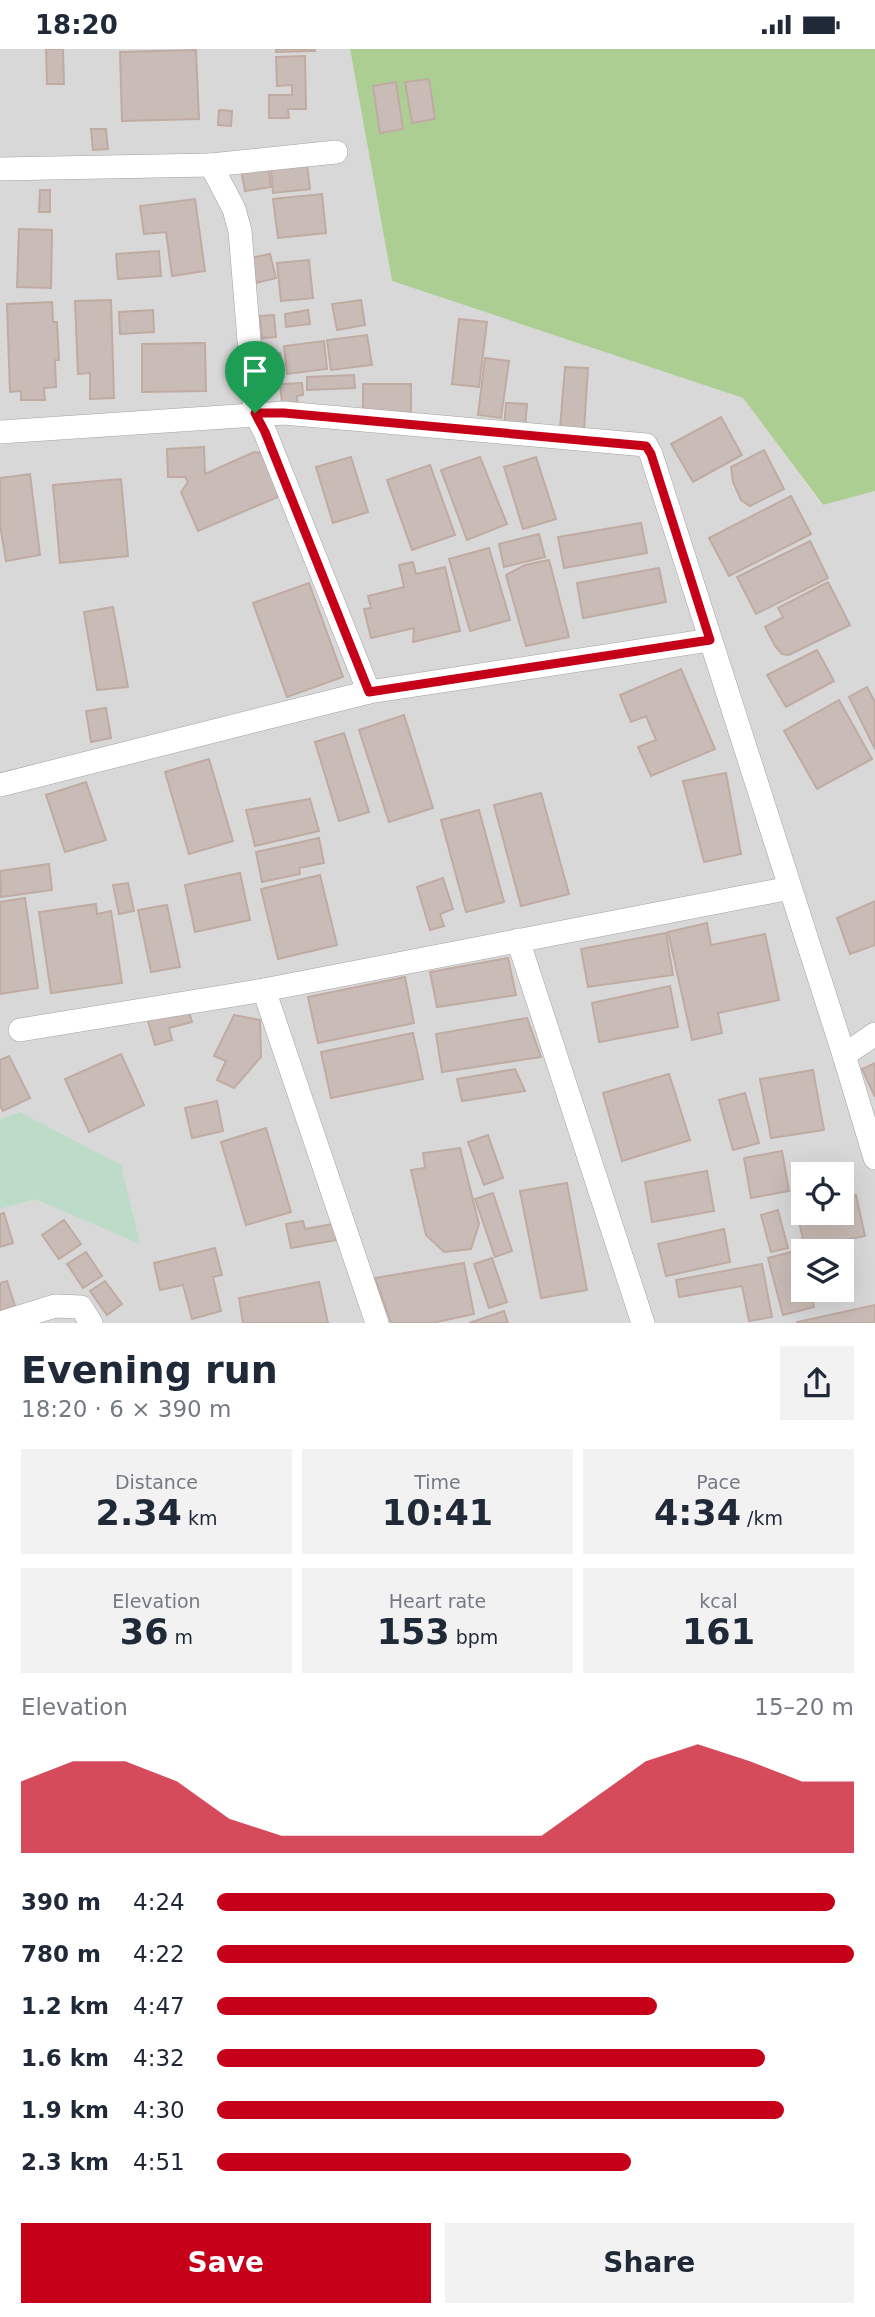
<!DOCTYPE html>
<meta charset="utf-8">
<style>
body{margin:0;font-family:"DejaVu Sans",sans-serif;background:#f2f2f3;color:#1f2937;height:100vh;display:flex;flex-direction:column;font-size:26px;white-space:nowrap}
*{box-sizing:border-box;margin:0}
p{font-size:23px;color:#747a83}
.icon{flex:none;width:38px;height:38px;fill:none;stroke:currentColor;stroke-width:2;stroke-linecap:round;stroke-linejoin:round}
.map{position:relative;height:1274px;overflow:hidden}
.details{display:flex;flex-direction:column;background:#fff;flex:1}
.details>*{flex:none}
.tools{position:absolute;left:791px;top:1113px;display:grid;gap:14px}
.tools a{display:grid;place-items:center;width:63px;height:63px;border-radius:0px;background:#fff;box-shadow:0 7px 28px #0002;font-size:35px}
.pin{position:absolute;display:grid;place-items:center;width:60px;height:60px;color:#fff;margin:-72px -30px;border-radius:50% 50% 50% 0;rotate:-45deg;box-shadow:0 0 7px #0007}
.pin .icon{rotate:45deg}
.round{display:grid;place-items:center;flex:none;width:74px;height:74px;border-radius:0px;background:#f2f2f3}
.overview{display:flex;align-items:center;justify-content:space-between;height:119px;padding:0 21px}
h1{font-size:38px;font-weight:800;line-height:52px}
.stats{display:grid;grid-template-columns:repeat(3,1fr);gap:10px;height:119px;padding:7px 21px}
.stats div{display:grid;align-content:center;border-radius:0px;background:#f2f2f3;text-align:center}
.stats b{font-size:35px;font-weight:800}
.stats small{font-size:19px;font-weight:400}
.stats p{font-size:19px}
.chart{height:196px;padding:14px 21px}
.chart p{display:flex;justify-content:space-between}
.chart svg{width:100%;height:126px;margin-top:7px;fill:#c60018;opacity:.7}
.cta{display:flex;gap:14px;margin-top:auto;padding:14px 21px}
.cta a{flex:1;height:80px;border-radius:0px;background:#c60018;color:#fff;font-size:28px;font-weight:800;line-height:80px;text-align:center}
.cta a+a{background:#f2f2f3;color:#1f2937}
ul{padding:0 21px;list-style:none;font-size:23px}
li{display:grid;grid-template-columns:112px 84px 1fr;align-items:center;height:52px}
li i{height:18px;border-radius:9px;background:#c60018}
.status{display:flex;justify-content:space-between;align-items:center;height:49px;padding:0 35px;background:#fff;direction:ltr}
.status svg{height:19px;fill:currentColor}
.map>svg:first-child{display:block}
.residential{fill:#d9d8d8;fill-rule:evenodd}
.forest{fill:#acce93}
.wetland{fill:#bcdcc9}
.building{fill:#c9bcb6;stroke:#bfaba2;stroke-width:2}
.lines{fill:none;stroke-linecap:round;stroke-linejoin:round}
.minor-casing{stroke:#a2a2a2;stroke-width:24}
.minor{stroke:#fff;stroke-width:23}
.route-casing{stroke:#fff;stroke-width:14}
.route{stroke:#c60018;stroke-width:9}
</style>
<div class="status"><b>18:20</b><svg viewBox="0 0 49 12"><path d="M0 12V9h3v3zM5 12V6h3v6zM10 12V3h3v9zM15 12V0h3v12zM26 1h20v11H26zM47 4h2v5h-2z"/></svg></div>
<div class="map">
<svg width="875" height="1274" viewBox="0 0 875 1274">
<rect width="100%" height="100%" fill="#ede7e0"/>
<!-- residential -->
<path class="residential" d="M0,0H350L392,232L743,349L822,456L875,442V1274H0ZM803,1125H842V1164H803ZM803,1202H842V1241H803Z"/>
<!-- forest -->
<path class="forest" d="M350,0H875V442L823,456L743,349L392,232Z"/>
<!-- wetland -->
<path class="wetland" d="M20,1063L121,1116L140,1195L35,1150L0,1160V1070Z"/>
<!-- building -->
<g class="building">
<path d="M46,0H63L64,35H47Z"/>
<path d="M276,0H315V2L276,3Z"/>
<path d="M196,1L199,70L122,72L120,3Z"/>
<path d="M305,7L306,60H288L289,69H269V46H292V36L277,37L276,8Z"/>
<path d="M429,30L435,70L412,74L405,33Z"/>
<path d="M396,33L403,80L380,84L373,37Z"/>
<path d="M219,61L232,62L231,77L218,76Z"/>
<path d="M91,80H106L108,100L93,101Z"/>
<path d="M307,115L310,140L273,144L271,119Z"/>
<path d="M268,117L271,138L245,142L241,121Z"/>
<path d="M40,141H50V163H39Z"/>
<path d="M322,145L326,184L278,189L273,150Z"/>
<path d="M195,150L205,222L172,227L166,183L144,185L140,157Z"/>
<path d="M19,180L52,181L51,239L17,238Z"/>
<path d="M159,202L161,227L118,230L116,205Z"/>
<path d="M270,205L276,229L256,234L250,209Z"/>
<path d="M309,211L313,249L281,252L277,214Z"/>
<path d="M111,251L114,349L90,350V324L78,325L75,252Z"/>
<path d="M361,251L365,276L337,281L332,255Z"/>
<path d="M52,253L53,273H57L59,311H55L56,338L44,339L45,351H21V342L10,343L7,255Z"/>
<path d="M153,261L154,283L120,285L119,263Z"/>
<path d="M308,261L310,275L286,278L285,265Z"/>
<path d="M274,266L276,288L262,289L260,267Z"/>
<path d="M459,270L487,273L479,338L452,335Z"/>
<path d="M367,286L372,316L331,321L327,291Z"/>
<path d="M324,292L327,320L287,325L284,297Z"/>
<path d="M205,294L206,342L142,343V295Z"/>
<path d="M280,304L283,319L267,321L264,306Z"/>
<path d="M485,309L509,312L501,369L478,366Z"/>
<path d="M565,318L588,319L584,381L560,379Z"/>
<path d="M354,326L355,339L307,341V328Z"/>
<path d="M302,334L303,346L297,347L298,362L283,363L280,335Z"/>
<rect x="363" y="335" width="48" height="34"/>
<path d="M506,354L527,355L525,380L504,378Z"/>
<path d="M721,368L742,406L693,433L671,395Z"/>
<path d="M204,398L205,425L254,403L262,404L280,447L198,482L181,443L188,433L185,428H168L167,400Z"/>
<path d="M764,401L784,440L750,457L741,451L733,433L731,418Z"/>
<path d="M351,408L368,463L333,474L316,418Z"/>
<path d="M480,408L507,475L467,491L441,421Z"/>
<path d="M536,408L556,470L523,480L504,418Z"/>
<path d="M430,416L455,486L412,501L387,431Z"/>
<path d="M30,425L40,506L6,512L0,476V429Z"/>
<path d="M121,430L128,507L60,514L53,436Z"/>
<path d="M791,447L811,485L729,527L709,489Z"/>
<path d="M641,474L647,504L564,519L558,488Z"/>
<path d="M539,485L545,508L504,518L499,495Z"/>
<path d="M810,492L828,529L756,565L737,528Z"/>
<path d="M489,499L510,571L470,582L449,510Z"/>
<path d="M549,511L569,588L526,597L506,526L525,516Z"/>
<path d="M413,513L416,525L445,518L460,582L413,593L414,579L371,589L364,560L371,559L368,547L404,538L399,516Z"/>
<path d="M659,519L666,553L583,569L577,534Z"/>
<path d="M828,533L850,576L789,606L782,605L775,597L765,578L783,568L778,559Z"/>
<path d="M309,534L343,628L287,648L253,554Z"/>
<path d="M113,558L128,638L97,641L84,563Z"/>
<path d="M817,601L834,632L786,658L767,626Z"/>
<path d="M681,620L715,700L651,727L638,698L656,691L646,667L631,673L620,646Z"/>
<path d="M867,638L875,653V700L849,648Z"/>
<path d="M839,651L872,710L817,740L784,682Z"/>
<path d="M106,659L111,689L91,693L86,662Z"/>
<path d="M404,666L433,759L389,773L359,681Z"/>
<path d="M344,684L369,763L339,772L315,693Z"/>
<path d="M209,710L233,792L189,805L165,723Z"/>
<path d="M726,724L741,805L704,813L683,732Z"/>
<path d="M86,733L106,791L65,803L46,746Z"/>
<path d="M541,744L569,845L521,857L494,756Z"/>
<path d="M310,750L319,782L255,797L246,761Z"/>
<path d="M479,761L504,853L466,863L441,771Z"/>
<path d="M319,789L324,814L299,819L300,825L262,833L256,803Z"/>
<path d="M49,815L52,841L1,848L0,822Z"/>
<path d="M240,824L250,871L195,883L185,836Z"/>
<path d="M320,826L337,896L278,910L261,840Z"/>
<path d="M443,829L453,860L440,865L444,877L430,881L417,838Z"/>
<path d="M128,834L134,862L119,865L113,836Z"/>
<path d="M25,849L38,939L0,945V853Z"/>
<path d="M875,852V896L850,905L837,869Z"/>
<path d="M96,855L97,865L111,862L122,934L51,944L39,863Z"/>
<path d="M167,856L180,918L151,923L138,861Z"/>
<path d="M707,874L711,896L765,885L779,951L718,964L722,984L692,991L668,883Z"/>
<path d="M666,884L673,926L588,938L581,900Z"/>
<path d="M508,909L516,946L437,958L430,923Z"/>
<path d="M405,928L414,974L318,994L308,948Z"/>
<path d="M670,937L678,978L599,993L592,954Z"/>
<path d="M187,957L192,973L169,979L172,991L155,996L147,969Z"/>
<path d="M234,966L260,971L261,1008L234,1039L217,1031L226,1012L214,1007Z"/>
<path d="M527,969L541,1008L442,1023L436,985Z"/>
<path d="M413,984L423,1030L331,1049L321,1003Z"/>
<path d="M121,1005L144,1056L89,1083L65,1030Z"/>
<path d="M9,1007L30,1049L3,1062L0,1056V1011Z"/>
<path d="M875,1014V1048L862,1020Z"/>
<path d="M515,1020L525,1042L462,1052L457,1030Z"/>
<path d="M813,1021L824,1081L771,1089L760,1030Z"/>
<path d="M669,1025L690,1091L622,1112L603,1044Z"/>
<path d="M745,1044L759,1094L733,1101L719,1051Z"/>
<path d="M217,1052L223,1082L192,1089L185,1059Z"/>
<path d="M266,1079L291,1163L246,1176L221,1093Z"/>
<path d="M488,1086L503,1129L484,1136L468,1093Z"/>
<path d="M460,1099L479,1175L471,1200L444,1203L426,1186L411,1121L425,1119L423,1104Z"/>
<path d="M782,1102L789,1142L751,1149L744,1109Z"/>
<path d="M707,1122L714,1162L652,1173L645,1133Z"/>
<path d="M567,1134L587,1241L541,1249L520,1142Z"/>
<path d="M493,1144L512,1202L495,1208L475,1150Z"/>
<path d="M856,1146L865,1187L805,1199L796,1159L803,1157V1164H842V1149Z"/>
<path d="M778,1161L788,1199L771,1203L761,1166Z"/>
<path d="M4,1164L13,1194L0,1198V1165Z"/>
<path d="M64,1171L81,1195L59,1210L42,1186Z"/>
<path d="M303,1172L305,1180L333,1175L337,1191L291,1199L286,1175Z"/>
<path d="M724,1180L730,1213L666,1227L658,1195Z"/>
<path d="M215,1199L222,1226L213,1228L221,1262L192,1270L183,1236L160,1241L154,1214Z"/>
<path d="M798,1201L803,1219V1241H809L814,1258L783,1266L768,1209Z"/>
<path d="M86,1203L102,1227L83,1239L67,1215Z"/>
<path d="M492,1209L507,1253L489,1259L474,1215Z"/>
<path d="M464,1214L474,1265L432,1274H391L375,1229Z"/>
<path d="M762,1215L772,1268L749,1272L742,1237L679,1248L676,1231Z"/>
<path d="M7,1232L15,1257L0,1262V1234Z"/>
<path d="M105,1232L122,1255L107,1266L90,1242Z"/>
<path d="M319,1233L328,1274H243L239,1249Z"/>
<path d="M875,1256V1274H797V1273Z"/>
<path d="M504,1262L508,1274H469Z"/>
</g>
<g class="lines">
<!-- minor casing -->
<g class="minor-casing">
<g id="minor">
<path d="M211,116L336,103"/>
<path d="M0,120L211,116L234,160L240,182L255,364L265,383L369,643"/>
<path d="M0,383L284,364L646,396L651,405L844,1006L875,1109"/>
<path d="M0,736L369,643L710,591"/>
<path d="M518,891L643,1274"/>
<path d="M264,941L377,1274"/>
<path d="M20,981L264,941L790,839"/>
<path d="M844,1006L875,985"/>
<path d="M0,1274L55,1257L81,1258L91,1274"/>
</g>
</g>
<!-- minor -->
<use href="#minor" class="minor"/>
</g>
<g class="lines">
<!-- route casing -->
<g class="route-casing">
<path id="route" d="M255,364H284L646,397L651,405L710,591L369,643L265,383Z"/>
</g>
<!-- route -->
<use href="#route" class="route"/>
</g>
</svg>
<div class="tools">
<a><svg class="icon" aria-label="locate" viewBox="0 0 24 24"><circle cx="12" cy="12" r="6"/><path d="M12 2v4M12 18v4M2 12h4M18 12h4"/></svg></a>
<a><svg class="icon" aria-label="layers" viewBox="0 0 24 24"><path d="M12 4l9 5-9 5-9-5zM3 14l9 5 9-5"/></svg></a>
</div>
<div class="pin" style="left:255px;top:364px;background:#1e9e55"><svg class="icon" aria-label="arrive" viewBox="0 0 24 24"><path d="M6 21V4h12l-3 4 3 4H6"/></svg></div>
</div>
<section class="details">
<div class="overview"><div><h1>Evening run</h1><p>18:20 · 6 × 390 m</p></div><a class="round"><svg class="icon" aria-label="share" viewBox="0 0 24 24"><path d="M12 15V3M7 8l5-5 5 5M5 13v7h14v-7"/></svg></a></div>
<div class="stats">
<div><p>Distance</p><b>2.34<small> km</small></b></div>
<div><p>Time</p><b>10:41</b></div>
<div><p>Pace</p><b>4:34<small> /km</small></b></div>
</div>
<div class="stats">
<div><p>Elevation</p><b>36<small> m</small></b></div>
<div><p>Heart rate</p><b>153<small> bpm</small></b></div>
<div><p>kcal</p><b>161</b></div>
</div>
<div class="chart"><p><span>Elevation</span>15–20 m</p>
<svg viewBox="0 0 160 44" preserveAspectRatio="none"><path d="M0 44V19L10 12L20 12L30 19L40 32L50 38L60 38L70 38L80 38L90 38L100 38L110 25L120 12L130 6L140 12L150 19L160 19V44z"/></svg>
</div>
<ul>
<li><b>390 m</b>4:24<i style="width:97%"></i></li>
<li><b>780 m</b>4:22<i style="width:100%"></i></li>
<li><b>1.2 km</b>4:47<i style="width:69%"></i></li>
<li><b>1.6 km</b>4:32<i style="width:86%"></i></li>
<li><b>1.9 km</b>4:30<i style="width:89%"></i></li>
<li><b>2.3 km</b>4:51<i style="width:65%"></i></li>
</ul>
<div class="cta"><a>Save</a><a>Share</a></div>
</section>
